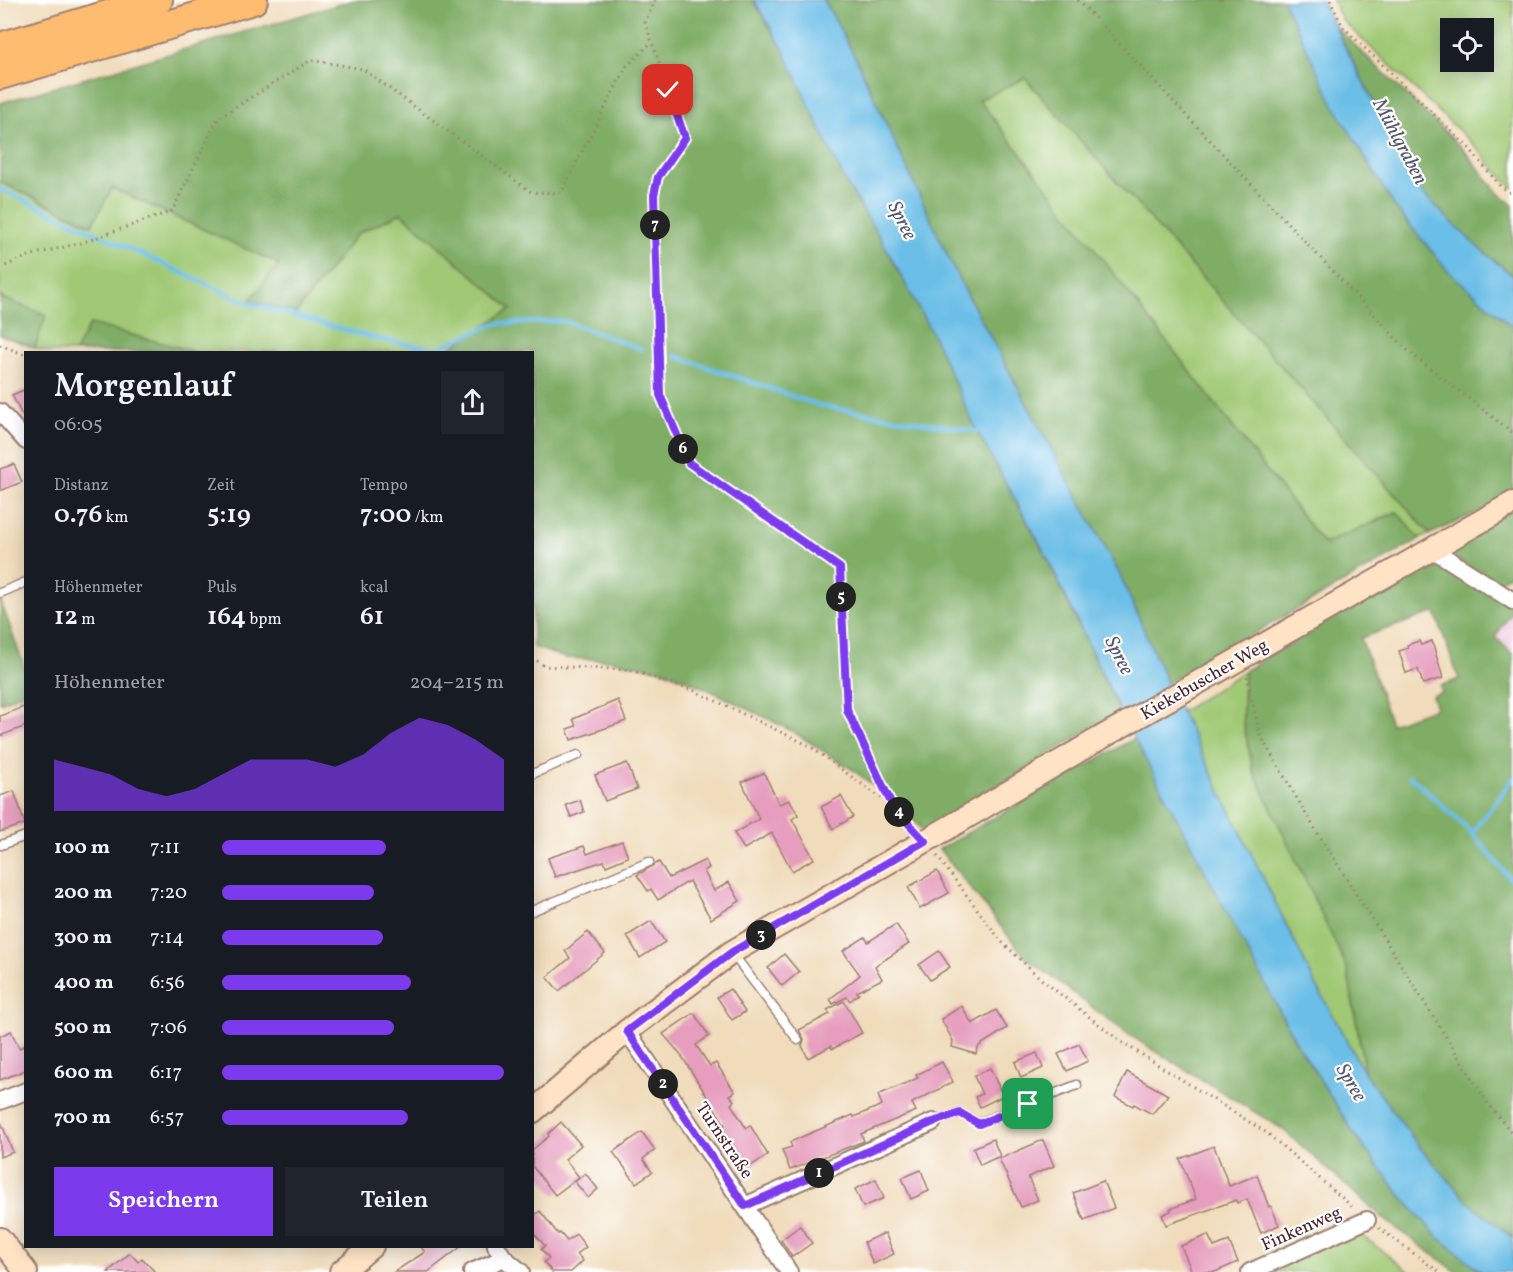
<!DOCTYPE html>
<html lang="de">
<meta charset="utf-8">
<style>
body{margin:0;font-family:Vollkorn,serif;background:#20242c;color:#f1f3f6;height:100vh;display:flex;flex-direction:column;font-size:22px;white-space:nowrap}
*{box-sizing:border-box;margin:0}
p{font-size:20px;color:#9ea1a6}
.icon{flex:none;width:33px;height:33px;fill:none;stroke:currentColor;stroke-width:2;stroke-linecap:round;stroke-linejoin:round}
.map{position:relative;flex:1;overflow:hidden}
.drawer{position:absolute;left:24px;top:351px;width:510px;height:897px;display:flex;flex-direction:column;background:#171b24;border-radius:0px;box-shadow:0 3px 15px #0003}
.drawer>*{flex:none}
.buttons{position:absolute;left:1440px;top:18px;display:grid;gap:12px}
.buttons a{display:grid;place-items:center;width:54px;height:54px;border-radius:0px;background:#171b24;box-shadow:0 3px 15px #0003;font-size:30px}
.pin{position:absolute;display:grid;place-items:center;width:51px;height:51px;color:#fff;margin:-26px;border-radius:12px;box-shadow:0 3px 9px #0006}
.km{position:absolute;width:30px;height:30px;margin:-15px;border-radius:50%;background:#222;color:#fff;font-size:16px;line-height:30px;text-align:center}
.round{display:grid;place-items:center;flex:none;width:63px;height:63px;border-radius:0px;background:#20242c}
.overview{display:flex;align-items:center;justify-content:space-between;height:102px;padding:0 30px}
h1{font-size:33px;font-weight:600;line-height:45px}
.figures{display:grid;grid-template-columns:repeat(3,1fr);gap:9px;height:102px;padding:6px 30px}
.figures div{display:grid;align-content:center}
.figures b{font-size:26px;font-weight:600}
.figures small{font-size:16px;font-weight:400}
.figures p{font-size:16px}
.chart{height:168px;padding:12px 30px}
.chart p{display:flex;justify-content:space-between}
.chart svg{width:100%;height:108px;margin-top:6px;fill:#7c3aed;opacity:.7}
.primary-button{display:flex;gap:12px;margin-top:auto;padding:12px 30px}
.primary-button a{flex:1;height:69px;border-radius:0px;background:#7c3aed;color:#fff;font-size:24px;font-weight:600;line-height:69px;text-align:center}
.primary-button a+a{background:#20242c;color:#f1f3f6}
ul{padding:0 30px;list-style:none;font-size:20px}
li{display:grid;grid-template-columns:96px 72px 1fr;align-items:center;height:45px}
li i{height:15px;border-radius:8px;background:#7c3aed}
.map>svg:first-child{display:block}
.built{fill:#f2cfe1}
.green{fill:#a0c974;stroke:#757450;stroke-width:1.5;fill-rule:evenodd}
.forest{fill:#80ad66;stroke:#656648;stroke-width:1.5;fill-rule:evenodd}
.water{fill:#6abee7;stroke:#5a6e89;stroke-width:1.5}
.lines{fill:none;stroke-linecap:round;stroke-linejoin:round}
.stream{stroke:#6abee7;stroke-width:4.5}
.building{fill:#e69dbe}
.lane-casing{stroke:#9d7e73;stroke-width:11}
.street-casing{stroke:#9d7e73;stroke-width:20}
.secondary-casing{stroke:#9d7e73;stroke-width:26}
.highway-casing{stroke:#9d7e73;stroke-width:32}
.path{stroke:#9d7e73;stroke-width:3;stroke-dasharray:1.5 4.5;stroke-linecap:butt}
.lane{stroke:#fff;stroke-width:8}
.street{stroke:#fff;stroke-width:16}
.secondary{stroke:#fee4c5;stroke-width:22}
.highway{stroke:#fdbc6f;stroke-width:28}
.route-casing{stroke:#fff;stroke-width:12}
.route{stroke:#7c3aed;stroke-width:8}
.labels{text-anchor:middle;stroke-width:4.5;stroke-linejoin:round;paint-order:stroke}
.street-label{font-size:18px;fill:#4a1f2b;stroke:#fff}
.water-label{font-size:20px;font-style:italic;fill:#55576d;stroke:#fff}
</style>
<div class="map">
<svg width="1513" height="1272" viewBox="0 0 1513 1272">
<rect width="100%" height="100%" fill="#fff"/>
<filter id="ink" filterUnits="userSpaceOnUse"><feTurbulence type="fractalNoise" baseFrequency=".0167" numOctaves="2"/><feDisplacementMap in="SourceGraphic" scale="12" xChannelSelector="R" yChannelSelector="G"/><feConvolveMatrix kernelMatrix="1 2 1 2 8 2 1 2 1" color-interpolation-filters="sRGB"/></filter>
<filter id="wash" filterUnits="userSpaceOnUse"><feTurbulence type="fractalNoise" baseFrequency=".008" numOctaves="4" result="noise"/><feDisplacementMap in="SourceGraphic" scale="24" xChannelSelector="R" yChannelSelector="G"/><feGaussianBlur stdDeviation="1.35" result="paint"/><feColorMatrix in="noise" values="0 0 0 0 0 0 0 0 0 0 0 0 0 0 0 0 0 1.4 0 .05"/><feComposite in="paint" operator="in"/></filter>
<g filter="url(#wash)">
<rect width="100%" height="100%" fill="#f0dcbb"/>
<!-- built -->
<path class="built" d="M1513,610V654L1494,637Z"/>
<!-- green -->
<g class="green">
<path d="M1332,0H1513V188L1506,182L1473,144L1343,21ZM1484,28V62H1450V28Z"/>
<path d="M1025,78L1430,534L1420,539L1396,512L1324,544L978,100Z"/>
<path d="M0,182L91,225L112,188L280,264L296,313L358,233L401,213L512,309L444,352H196L90,324L75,352H49L35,348L45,315L0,297Z"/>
<path d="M1244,671L1243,721L1253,770L1347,968L1365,1074L1315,983L1181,712Z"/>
<path d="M1356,1231L1410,1272H1265Z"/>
</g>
<!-- forest -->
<g class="forest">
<path d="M354,0H753L783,49L845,181L881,239L932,333L977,431L1044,552L1119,711L924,832L900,806L853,770L792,731L718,694L663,670L609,660L565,658L533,647L532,352H444L511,309L401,213L358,233L296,313L249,301L279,264L112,188L92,225L0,182V103Z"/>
<path d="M824,0H1283L1337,109L1395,207L1449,272L1513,327V496L1430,534L1025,78L979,100L1324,544L1397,512L1420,539L1167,683L1121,577L955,272L855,57Z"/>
<path d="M1335,26L1464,150L1498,193L1513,205V276L1473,243L1418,189Z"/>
<path d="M0,297L46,315L35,348L0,335Z"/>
<path d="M90,324L196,352H75Z"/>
<path d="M1513,508V572L1495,584L1443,550Z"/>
<path d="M1431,558L1513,606V610L1495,637L1513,654V1238L1467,1201L1422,1150L1365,1074L1347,968L1253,770L1243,721L1244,671ZM1435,612L1459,679L1440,686L1442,692L1432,696L1436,708L1391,724L1361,638Z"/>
<path d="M0,599L25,669L26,691L0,703Z"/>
<path d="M1135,738L1295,1040L1357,1138L1402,1197L1437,1236L1482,1272H1457L1384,1219L1281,1128L1129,1035L1025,957L939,849Z"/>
</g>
<!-- water -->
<g class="water">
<path d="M754,0H824L855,57L955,272L1121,577L1167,683L1315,983L1365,1074L1422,1150L1467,1201L1513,1238V1272H1482L1437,1236L1402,1197L1357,1138L1295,1040L1121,713L1044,551L977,431L932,333L881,239L845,181L783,49Z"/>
<path d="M1283,0H1321L1418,189L1473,243L1513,276V327L1449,272L1395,207L1336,109Z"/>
</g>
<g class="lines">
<!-- stream -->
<g class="stream">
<path d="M0,189L248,303L378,339L436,349L493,324L564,321L641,349"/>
<path d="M675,356L821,406L977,431"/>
<path d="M1410,776L1472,833L1513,882"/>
<path d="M1472,833L1513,779"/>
</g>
</g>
<g id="blocks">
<!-- building -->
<g class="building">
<path d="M26,389V423L12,395Z"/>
<path d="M14,464L22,482L0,491V469Z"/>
<path d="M1419,641L1421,645L1432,641L1443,678L1423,684L1418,669L1406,673L1399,651L1408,648L1407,645Z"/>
<path d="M618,700L626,721L571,740L567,729L576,726L573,719Z"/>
<path d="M26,706V726L0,736V716Z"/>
<path d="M627,763L637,789L605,801L595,775Z"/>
<path d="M764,773L779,804L790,800L798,815L792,819L814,859L792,871L772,833L744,849L734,833L759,819L742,782Z"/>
<path d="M14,791L25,824L0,832V796Z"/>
<path d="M841,796L853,817L833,829L821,807Z"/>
<path d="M580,800L584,812L571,817L566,805Z"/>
<path d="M622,841L628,857L606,866L604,861L555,877L548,858L584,846L587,854Z"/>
<path d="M705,860L709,868L704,871L714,891L729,882L740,901L711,919L689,881L658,900L651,889L648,891L637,875L659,862L669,878Z"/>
<path d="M937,871L949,893L920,909L908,887Z"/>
<path d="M651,921L665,942L640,958L627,936Z"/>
<path d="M896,924L909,944L875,966L882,979L857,992L859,994L850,1001L847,997L833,1004L830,999L860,975L843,951L865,937L868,942Z"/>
<path d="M588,932L605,953L559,991L547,977L570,958L565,951Z"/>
<path d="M939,951L950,967L930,980L919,965Z"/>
<path d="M784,954L799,972L782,986L768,968Z"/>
<path d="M730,989L745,1012L732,1020L717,997Z"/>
<path d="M844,1001L862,1033L838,1046L832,1049L831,1046L808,1058L802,1046L804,1039L799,1030L830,1014L827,1010Z"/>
<path d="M962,1006L972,1024L996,1010L1007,1028L979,1046L976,1054L952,1047L953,1041L941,1019Z"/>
<path d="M694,1013L709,1036L696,1045L710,1066L716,1063L735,1092L730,1095L734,1101L731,1104L746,1128L750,1125L768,1155L746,1169L724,1133L721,1127L725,1125L681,1055L663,1034Z"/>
<path d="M11,1031L19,1048L26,1045V1070L0,1080V1036Z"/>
<path d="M1079,1044L1088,1061L1067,1071L1058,1054Z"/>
<path d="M1037,1053L1043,1068L1021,1078L1015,1062Z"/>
<path d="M942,1062L953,1082L912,1103L916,1111L861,1134L864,1141L790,1170L782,1150L792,1147L790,1142L853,1115L854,1117L882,1105L878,1095L918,1078L916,1075Z"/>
<path d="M990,1068L1003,1096L980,1107L975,1097L982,1094L974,1076Z"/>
<path d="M1127,1072L1168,1095L1152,1114L1134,1104L1133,1106L1115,1097Z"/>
<path d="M0,1120L13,1152L0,1157Z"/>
<path d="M561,1122L581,1145L565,1159L579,1177L555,1195L532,1166V1150L549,1136L548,1134Z"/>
<path d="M642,1132L655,1150L643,1159L652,1172L636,1183L613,1152Z"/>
<path d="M993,1139L1000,1156L980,1165L973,1148Z"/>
<path d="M1043,1140L1054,1166L1028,1177L1038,1200L1021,1207L999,1159Z"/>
<path d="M1214,1146L1229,1186L1257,1175L1269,1207L1271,1206L1279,1225L1261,1233L1247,1199L1237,1203L1236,1200L1166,1225L1162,1215L1171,1211L1170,1209L1196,1199L1180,1159Z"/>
<path d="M921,1170L929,1191L911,1199L902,1178Z"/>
<path d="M585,1173L598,1189L588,1198L575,1182Z"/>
<path d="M876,1179L884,1198L863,1207L855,1189Z"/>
<path d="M1103,1181L1114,1208L1084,1220L1073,1193Z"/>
<path d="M540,1211L558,1234L560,1233L567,1241L576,1234L586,1247L577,1254L583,1261L571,1272H552L544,1262L549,1258L541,1249L545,1246L532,1231V1217Z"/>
<path d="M800,1226L812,1243L792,1257L781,1240Z"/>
<path d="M885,1233L894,1254L873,1264L864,1242Z"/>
<path d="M1208,1235L1214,1247L1229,1241L1238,1262L1215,1272H1192L1181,1246Z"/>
<path d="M420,1246H462L428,1272H394L425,1252Z"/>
<path d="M130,1253L138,1262L142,1258L155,1272H108Z"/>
</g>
</g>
</g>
<g filter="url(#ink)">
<use href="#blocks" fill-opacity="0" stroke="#9d7e73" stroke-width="1.5"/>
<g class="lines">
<!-- lane casing -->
<g class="lane-casing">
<g id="lane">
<path d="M0,593L26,582"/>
<path d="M532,774L578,755"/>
<path d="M1,845L26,836"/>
<path d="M532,911L649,862"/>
<path d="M732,953L798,1040"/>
<path d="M933,1122L960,1113L979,1123L1077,1085"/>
</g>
</g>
<!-- street casing -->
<g class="street-casing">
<g id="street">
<path d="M0,412L26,441"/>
<path d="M1432,549L1513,601"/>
<path d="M627,1031L789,1272"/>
<path d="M0,1101L26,1091"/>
<path d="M745,1206L933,1122"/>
<path d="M496,1246L504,1258L521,1272"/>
<path d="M472,1272L504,1258"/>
<path d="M1250,1272L1367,1220"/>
</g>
</g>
<!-- secondary casing -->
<g class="secondary-casing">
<g id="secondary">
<path d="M532,1112L627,1031L732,952L948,828L1090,744L1513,503"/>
<path d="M0,1239L26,1272"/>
<path d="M341,1272L372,1246"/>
</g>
</g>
<!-- highway casing -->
<g class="highway-casing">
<g id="highway">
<path d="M0,47L158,0"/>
<path d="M0,75L253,0"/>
</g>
</g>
<!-- path -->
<g class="path">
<path d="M655,0L645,22L685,138L658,177L654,195L660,395L689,463L840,568L847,710L893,807L914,828"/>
<path d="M1078,0L1408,351L1513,433"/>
<path d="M1330,0L1343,27L1470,149L1500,186L1513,195"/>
<path d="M0,268L31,255L81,243L172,211L218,118L311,60L363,69L531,192L561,193L626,67L652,42"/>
<path d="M0,345L26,355"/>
<path d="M532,657L544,666L630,670L695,691L808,745L892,806"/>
<path d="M1247,676L1260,735L1309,819L1489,1105L1513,1134"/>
<path d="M937,856L1002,942L1041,979L1120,1041L1267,1133L1355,1209"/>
<path d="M1379,1228L1439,1272"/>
</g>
<!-- lane -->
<use href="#lane" class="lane"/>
<!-- street -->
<use href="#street" class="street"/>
<!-- secondary -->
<use href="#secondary" class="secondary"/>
<!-- highway -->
<use href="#highway" class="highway"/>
</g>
</g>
<g class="lines" filter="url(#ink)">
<!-- route casing -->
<g class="route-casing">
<path id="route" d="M668,90L685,138L658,177L654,195L660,395L689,463L840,568L847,710L893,807L925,841L732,952L627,1031L745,1206L933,1122L960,1113L979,1124L1028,1104"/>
</g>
<!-- route -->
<use href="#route" class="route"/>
</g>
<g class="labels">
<!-- street labels -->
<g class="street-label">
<text transform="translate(1204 679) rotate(-30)" y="6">Kiekebuscher Weg</text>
<text transform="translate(725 1140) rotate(56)" y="6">Turnstraße</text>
<text transform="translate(1301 1228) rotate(-24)" y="6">Finkenweg</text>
</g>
<!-- water labels -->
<g class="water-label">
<text transform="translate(1401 141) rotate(62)" y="7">Mühlgraben</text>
<text transform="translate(903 220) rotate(63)" y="7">Spree</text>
<text transform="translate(1120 655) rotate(63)" y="7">Spree</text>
<text transform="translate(1352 1082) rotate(59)" y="7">Spree</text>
</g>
</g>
</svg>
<div class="buttons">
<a><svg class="icon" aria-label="locate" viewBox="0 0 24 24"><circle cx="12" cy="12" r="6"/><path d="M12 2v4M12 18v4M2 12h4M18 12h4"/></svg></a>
</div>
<div class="pin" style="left:1028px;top:1104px;background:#1e9e55"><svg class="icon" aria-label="arrive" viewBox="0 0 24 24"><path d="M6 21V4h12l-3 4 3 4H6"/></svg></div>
<div class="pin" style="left:668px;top:90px;background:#d93025"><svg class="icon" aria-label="check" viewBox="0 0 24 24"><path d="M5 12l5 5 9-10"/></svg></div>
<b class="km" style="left:819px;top:1173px">1</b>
<b class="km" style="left:663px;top:1084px">2</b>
<b class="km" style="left:761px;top:935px">3</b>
<b class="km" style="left:899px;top:812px">4</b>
<b class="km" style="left:841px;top:597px">5</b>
<b class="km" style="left:683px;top:449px">6</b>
<b class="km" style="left:655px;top:225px">7</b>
<section class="drawer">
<div class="overview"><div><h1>Morgenlauf</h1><p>06:05</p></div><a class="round"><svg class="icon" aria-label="share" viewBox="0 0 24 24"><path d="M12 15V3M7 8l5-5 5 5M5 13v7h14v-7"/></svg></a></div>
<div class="figures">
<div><p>Distanz</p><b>0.76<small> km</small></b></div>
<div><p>Zeit</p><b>5:19</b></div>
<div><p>Tempo</p><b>7:00<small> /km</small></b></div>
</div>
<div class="figures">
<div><p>Höhenmeter</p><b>12<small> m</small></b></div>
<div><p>Puls</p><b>164<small> bpm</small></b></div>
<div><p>kcal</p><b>61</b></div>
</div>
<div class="chart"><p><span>Höhenmeter</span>204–215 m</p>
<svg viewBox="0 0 160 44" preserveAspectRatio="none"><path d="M0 44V23L10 26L20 29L30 35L40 38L50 35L60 29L70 23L80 23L90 23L100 26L110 21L120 12L130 6L140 9L150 15L160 23V44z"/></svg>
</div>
<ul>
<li><b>100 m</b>7:11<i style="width:58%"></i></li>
<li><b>200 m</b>7:20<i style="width:54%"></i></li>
<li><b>300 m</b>7:14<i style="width:57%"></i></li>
<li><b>400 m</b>6:56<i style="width:67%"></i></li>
<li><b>500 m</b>7:06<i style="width:61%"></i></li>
<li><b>600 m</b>6:17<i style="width:100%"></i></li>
<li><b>700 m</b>6:57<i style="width:66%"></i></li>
</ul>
<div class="primary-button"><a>Speichern</a><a>Teilen</a></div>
</section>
</div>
